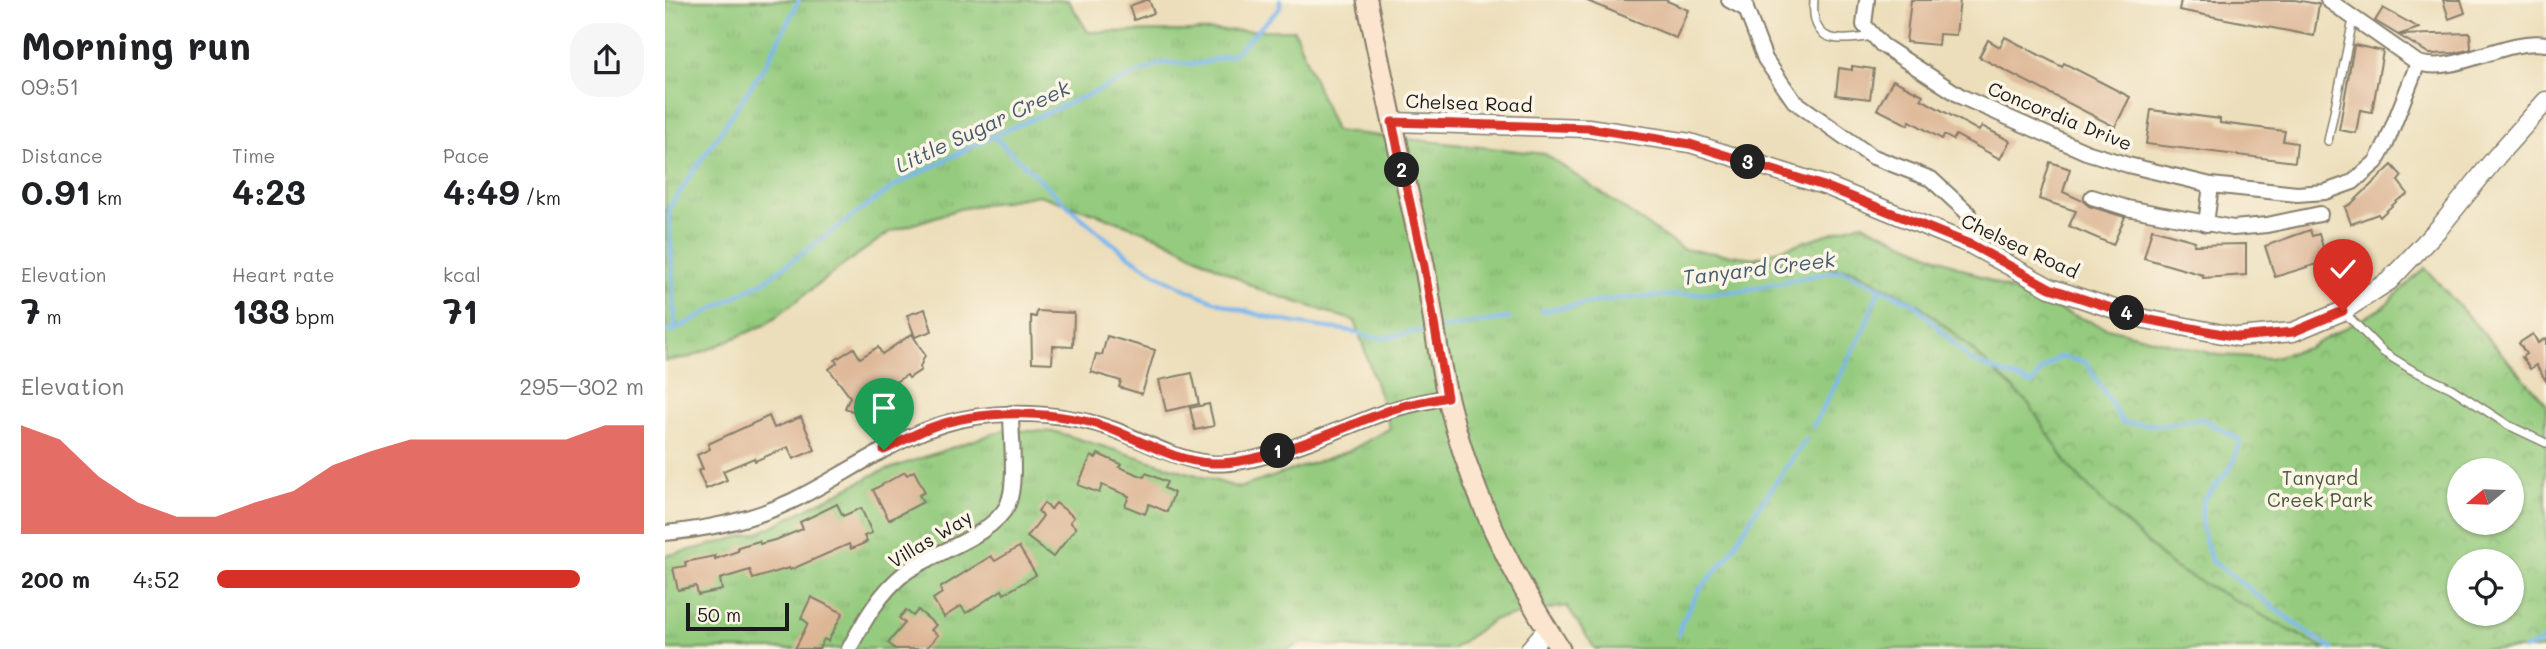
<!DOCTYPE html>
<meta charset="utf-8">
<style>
body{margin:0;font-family:Mali,sans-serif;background:#f6f6f6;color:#202124;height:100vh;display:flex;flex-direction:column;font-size:26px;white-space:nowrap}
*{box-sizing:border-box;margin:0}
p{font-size:23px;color:#757577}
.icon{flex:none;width:38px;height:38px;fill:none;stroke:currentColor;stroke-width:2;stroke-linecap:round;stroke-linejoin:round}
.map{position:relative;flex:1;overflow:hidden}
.details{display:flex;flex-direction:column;background:#fff;width:665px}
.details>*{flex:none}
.needle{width:46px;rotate:251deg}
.fabs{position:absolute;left:1782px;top:458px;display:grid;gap:14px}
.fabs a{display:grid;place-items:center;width:77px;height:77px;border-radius:50%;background:#fff;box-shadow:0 2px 5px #0004;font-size:35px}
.scale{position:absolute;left:21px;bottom:18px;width:103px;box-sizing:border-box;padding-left:7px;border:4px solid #1c1c1c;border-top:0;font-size:19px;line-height:24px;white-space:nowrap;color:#1c1c1c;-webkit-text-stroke:5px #fcf5e5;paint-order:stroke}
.pin{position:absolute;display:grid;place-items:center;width:60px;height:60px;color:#fff;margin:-72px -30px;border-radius:50% 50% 50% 0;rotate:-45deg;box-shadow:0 0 7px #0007}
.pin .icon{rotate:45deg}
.km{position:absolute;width:35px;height:35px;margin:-18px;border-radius:50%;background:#222;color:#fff;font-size:19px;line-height:35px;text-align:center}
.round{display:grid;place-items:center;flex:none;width:74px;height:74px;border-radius:28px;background:#f6f6f6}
.head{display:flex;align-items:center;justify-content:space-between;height:119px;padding:0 21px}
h1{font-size:38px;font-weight:700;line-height:52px}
.stats{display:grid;grid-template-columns:repeat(3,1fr);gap:10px;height:119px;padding:7px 21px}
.stats div{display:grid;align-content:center}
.stats b{font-size:35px;font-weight:700}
.stats small{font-size:19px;font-weight:400}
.stats p{font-size:19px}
.chart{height:196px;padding:14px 21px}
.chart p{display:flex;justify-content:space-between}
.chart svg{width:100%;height:126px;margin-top:7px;fill:#d93025;opacity:.7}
ul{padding:0 21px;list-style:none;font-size:23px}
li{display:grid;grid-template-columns:112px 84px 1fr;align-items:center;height:52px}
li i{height:18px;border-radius:9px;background:#d93025}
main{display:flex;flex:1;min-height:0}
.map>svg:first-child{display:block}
.grass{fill:url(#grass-tufts);stroke:#58744d;stroke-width:2}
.park{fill:url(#park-crowns);stroke:#58744d;stroke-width:2;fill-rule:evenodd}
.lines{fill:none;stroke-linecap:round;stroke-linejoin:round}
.stream{stroke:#7db7ee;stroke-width:4.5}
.building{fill:#ddb695}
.service-casing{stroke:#847d6b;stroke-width:10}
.minor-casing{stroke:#847d6b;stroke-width:18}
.tertiary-casing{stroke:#847d6b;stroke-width:21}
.secondary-casing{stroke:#847d6b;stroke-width:23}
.service{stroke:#fff;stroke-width:7}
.minor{stroke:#fff;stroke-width:14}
.tertiary{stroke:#fff;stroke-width:18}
.secondary{stroke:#fce5cf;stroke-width:19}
.route-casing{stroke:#fff;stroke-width:14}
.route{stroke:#d93025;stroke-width:9}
.labels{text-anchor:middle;stroke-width:7;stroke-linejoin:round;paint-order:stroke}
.street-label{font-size:19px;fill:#1c1c1c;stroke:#fcf5e5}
.park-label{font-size:19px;fill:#46593e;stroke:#fcf5e5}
.water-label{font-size:21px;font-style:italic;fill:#435a70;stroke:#fcf5e5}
</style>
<main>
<section class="details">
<div class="head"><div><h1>Morning run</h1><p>09:51</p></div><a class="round"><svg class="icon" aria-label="share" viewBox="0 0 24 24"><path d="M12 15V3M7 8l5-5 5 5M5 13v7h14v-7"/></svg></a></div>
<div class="stats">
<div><p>Distance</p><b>0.91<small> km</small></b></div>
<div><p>Time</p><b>4:23</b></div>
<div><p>Pace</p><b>4:49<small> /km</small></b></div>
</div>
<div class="stats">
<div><p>Elevation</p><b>7<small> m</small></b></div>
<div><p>Heart rate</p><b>133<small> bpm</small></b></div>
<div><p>kcal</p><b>71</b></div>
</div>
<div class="chart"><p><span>Elevation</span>295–302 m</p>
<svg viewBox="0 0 160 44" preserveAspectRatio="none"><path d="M0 44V6L10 11L20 24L30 33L40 38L50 38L60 33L70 29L80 20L90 15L100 11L110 11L120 11L130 11L140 11L150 6L160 6V44z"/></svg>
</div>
<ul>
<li><b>200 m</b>4:52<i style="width:85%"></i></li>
</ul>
</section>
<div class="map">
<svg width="1881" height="649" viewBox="0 0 1881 649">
<defs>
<pattern id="grass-tufts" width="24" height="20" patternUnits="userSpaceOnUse" patternTransform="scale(1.75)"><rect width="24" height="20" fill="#94cb7e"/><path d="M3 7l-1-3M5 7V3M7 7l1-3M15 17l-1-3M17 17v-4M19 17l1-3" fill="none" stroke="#7fae6c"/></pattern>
<pattern id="park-crowns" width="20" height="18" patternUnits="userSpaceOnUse" patternTransform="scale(1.75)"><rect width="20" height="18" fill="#94cb7e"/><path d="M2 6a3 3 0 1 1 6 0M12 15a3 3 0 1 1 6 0" fill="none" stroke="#7fae6c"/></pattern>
</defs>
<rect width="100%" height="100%" fill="#fcf5e5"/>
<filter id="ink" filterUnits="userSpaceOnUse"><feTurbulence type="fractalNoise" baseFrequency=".0143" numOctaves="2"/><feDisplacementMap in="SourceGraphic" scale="14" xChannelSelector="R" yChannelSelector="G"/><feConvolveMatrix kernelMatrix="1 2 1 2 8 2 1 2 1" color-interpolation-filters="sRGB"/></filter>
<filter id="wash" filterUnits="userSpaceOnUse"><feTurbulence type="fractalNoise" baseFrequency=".00686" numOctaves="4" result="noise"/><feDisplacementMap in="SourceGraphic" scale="28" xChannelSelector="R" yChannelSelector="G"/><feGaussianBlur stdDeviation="1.57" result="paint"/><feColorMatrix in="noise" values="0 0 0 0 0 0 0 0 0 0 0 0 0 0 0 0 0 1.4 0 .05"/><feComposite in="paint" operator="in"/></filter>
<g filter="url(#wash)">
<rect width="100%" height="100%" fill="#ecdeba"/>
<!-- grass -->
<path class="grass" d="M0,0H403L423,32L629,30L670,131L880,154L1017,249L1189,270L1255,305L1298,341L1364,404L1405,468L1437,501L1508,567L1660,649H930L902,606L830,619L787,649H702L637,643L624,649H0V555L9,554L96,532L212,473L339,430L391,432L574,488L684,451L725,428L690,321L595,290L501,240L435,215L374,195L294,209L225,232L181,263L100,325L26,357L0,361Z"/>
<!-- park -->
<path class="park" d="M1196,223L1361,297L1442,328L1553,355L1605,358L1643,348L1716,309L1760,268L1881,403V649H1660L1508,567L1437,501L1405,468L1364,404L1298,341L1255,305L1189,270L1089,258ZM1794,471H1846V523H1794ZM1794,562H1846V614H1794Z"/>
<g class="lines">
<!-- stream -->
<g class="stream">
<path d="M328,136C375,178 420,226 473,262C533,303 609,323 680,330C692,332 705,339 716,338C732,337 748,331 764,329"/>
<path d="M876,311L951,299L1075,291L1176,270L1250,304L1306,361L1367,384L1377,370L1394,357L1421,362L1458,423L1496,425L1538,419L1575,440L1567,466L1537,502V528L1546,560L1636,628L1667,649"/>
<path d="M776,328L844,318"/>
<path d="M10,329L4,208L101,64L134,0"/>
<path d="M0,332L10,330L101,280L229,186L328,136L497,63L534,64L569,54L615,8V0"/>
<path d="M1148,427L1199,330L1215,286"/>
<path d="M1014,634L1016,624L1034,590L1063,557L1088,515L1141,439"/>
<path d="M1860,649L1881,640"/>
</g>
</g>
<g id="blocks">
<!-- building -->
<g class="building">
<path d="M481,0H484L489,13L469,20L464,6Z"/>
<path d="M920,0H1000L1023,10L1011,38Z"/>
<path d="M1246,0H1295L1291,35L1274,34L1273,45L1241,42Z"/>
<path d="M1516,0H1630L1654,4L1649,36L1514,10Z"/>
<path d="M1778,0H1796L1800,13L1784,19Z"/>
<path d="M1718,8L1754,28L1733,35L1805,33L1806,49L1791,53L1765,54L1710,21Z"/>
<path d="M1340,37L1397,67L1399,63L1465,97L1450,127L1314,57L1323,40L1335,47Z"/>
<path d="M1689,45L1718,51L1707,112L1695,110L1691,133L1674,130Z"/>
<path d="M1187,66L1209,69L1205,99L1171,95L1174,68L1187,70Z"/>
<path d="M1228,80L1258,95L1256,99L1314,131L1317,126L1345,141L1335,159L1291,135L1288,140L1279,135L1277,139L1245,121L1243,125L1212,109Z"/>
<path d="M1486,110L1555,119V123L1620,131L1618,141L1632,143L1630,162L1481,144Z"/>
<path d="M1385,162L1405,169L1398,192L1418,201L1424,206L1460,217L1448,245L1404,226L1411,211L1374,199Z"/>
<path d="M1727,165L1737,176L1733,181L1743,194L1733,200L1715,217L1713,214L1686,224L1680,207L1686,204Z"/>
<path d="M1487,229L1530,241L1529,245L1581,244V275L1538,278V275L1479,258Z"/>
<path d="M1645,230L1647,236L1654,234L1662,261L1610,277L1600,246Z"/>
<path d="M260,309L267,331L250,337L242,315Z"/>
<path d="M372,311L409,313L408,347L388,346L387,363L367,362L366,316L371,317Z"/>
<path d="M247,334L260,355L255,367L256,370L244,378L242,375L220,388L206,420L180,408L185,397L164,369L172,363L170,360L189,348L195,358L213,347L217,354Z"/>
<path d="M1868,334L1873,343L1881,338V381L1871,365L1865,369L1857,357L1861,354L1854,343Z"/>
<path d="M442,336L490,350L477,394L454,387L456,381L426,372L431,354L437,355Z"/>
<path d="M527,373L534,404L501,411L494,380Z"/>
<path d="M544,404L549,426L530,430L525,408Z"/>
<path d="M104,416L109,428L136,417L150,450L128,459L123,447L90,461L89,458L58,471L62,480L41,489L33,471L38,469L32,455L45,449L43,444Z"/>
<path d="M433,454L456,464L454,467L479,477L481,473L502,482L499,488L509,493L502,512L484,504L480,514L460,506L464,496L437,485L434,493L413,485L426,456L431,458Z"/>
<path d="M249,471L260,492L254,495L258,502L224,520L208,490L240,472L242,475Z"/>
<path d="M379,503L386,509L391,503L409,517L405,522L411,528L388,557L362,537L378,516L373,511Z"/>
<path d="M172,504L178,516L196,508L207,533L199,536L202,542L186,549L184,544L125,570L124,568L88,579L85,570L55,579L57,590L33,595L31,586L13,590L8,568L21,566L20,562L50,556V559L73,551V547L94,541L95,544L113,539L138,529L135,522Z"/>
<path d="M354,547L371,575L339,594L337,590L301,613L296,606L279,617L268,599L277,593L275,588L326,556L330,561Z"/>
<path d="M146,597L178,613L163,641L159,639L154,649H130L143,623L136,618Z"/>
<path d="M241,610L248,616L253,610L271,625L266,630L273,635L261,649H230L223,643L240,623L234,618Z"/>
</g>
</g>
</g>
<g filter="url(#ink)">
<use href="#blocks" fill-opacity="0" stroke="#847d6b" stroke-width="2"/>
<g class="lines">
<!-- service casing -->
<g class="service-casing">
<g id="service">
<path d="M1149,0C1145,46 1174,41 1209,36"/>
<path d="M1663,141L1688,20"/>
<path d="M1679,312L1718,352L1747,370L1786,388L1843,425L1881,443"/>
</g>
</g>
<!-- minor casing -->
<g class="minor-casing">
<g id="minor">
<path d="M1064,0L1081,9"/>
<path d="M1080,0L1081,9L1100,59L1129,101L1206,156L1266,179L1303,213L1307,245"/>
<path d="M1202,0L1199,25L1217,45L1297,97L1421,152L1463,165L1546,185L1632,194L1660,192L1688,182L1711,162L1721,144L1753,63"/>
<path d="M1663,0L1753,63C1793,75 1837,38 1881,44"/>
<path d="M1427,197L1462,208L1568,228L1602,225L1655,214"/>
<path d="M1541,224L1546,185"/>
<path d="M0,533C44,529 87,520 127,501C187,472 242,427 309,417C354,410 407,414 450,430C481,442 510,459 544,463C590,469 680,426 726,410C744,404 764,401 782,397"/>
<path d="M184,649C199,621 215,592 241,572C269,552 328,536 343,504C352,483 346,438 346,413"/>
</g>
</g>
<!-- tertiary casing -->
<g class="tertiary-casing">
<g id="tertiary">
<path d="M727,122L923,128L1025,143L1162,186L1307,245L1385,288L1480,319L1573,337L1628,332L1678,311L1724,281L1774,228L1832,156L1881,101"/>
<path d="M865,649L882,629"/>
</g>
</g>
<!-- secondary casing -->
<g class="secondary-casing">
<path id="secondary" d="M702,0C719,88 740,176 759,264C768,309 772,355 783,399C804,489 845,572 895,649"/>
</g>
<!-- service -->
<use href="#service" class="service"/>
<!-- minor -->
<use href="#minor" class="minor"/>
<!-- tertiary -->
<use href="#tertiary" class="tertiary"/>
<!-- secondary -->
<use href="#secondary" class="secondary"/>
</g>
</g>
<g class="lines" filter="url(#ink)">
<!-- route casing -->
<g class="route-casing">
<path id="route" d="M219,450C233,443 248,435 262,429C316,408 398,409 451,431C481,443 513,462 547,463C598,465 676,428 725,410C743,404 763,401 782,397L759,266L727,122L923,128L1025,144L1162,187L1307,245L1385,288L1480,319L1573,337L1628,332L1678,311"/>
</g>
<!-- route -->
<use href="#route" class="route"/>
</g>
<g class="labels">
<!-- street labels -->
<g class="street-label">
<text transform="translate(804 103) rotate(2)" y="7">Chelsea Road</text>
<text transform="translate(1395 116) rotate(22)" y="7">Concordia Drive</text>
<text transform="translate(1355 246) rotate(25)" y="7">Chelsea Road</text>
<text transform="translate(265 539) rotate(-31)" y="7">Villas Way</text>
</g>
<!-- park labels -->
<g class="park-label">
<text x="1655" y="485">Tanyard<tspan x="1655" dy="22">Creek Park</tspan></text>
</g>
<!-- water labels -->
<g class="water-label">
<text transform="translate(318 127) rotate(-25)" y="7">Little Sugar Creek</text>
<text transform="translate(1094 269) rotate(-7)" y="7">Tanyard Creek</text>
</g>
</g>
</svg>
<div class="fabs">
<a><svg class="needle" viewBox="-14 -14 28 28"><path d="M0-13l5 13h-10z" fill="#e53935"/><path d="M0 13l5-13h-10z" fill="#757577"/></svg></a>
<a><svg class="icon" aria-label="locate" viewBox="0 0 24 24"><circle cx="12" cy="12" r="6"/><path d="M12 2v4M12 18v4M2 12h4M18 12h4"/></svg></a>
</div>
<div class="scale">50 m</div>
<div class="pin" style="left:219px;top:450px;background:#1e9e55"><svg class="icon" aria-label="arrive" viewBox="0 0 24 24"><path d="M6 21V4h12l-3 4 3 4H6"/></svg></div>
<div class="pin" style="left:1678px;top:311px;background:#d93025"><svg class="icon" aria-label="check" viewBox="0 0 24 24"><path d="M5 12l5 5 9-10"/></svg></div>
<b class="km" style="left:613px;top:451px">1</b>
<b class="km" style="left:737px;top:170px">2</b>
<b class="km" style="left:1083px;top:162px">3</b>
<b class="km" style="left:1462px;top:313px">4</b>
</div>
</main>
